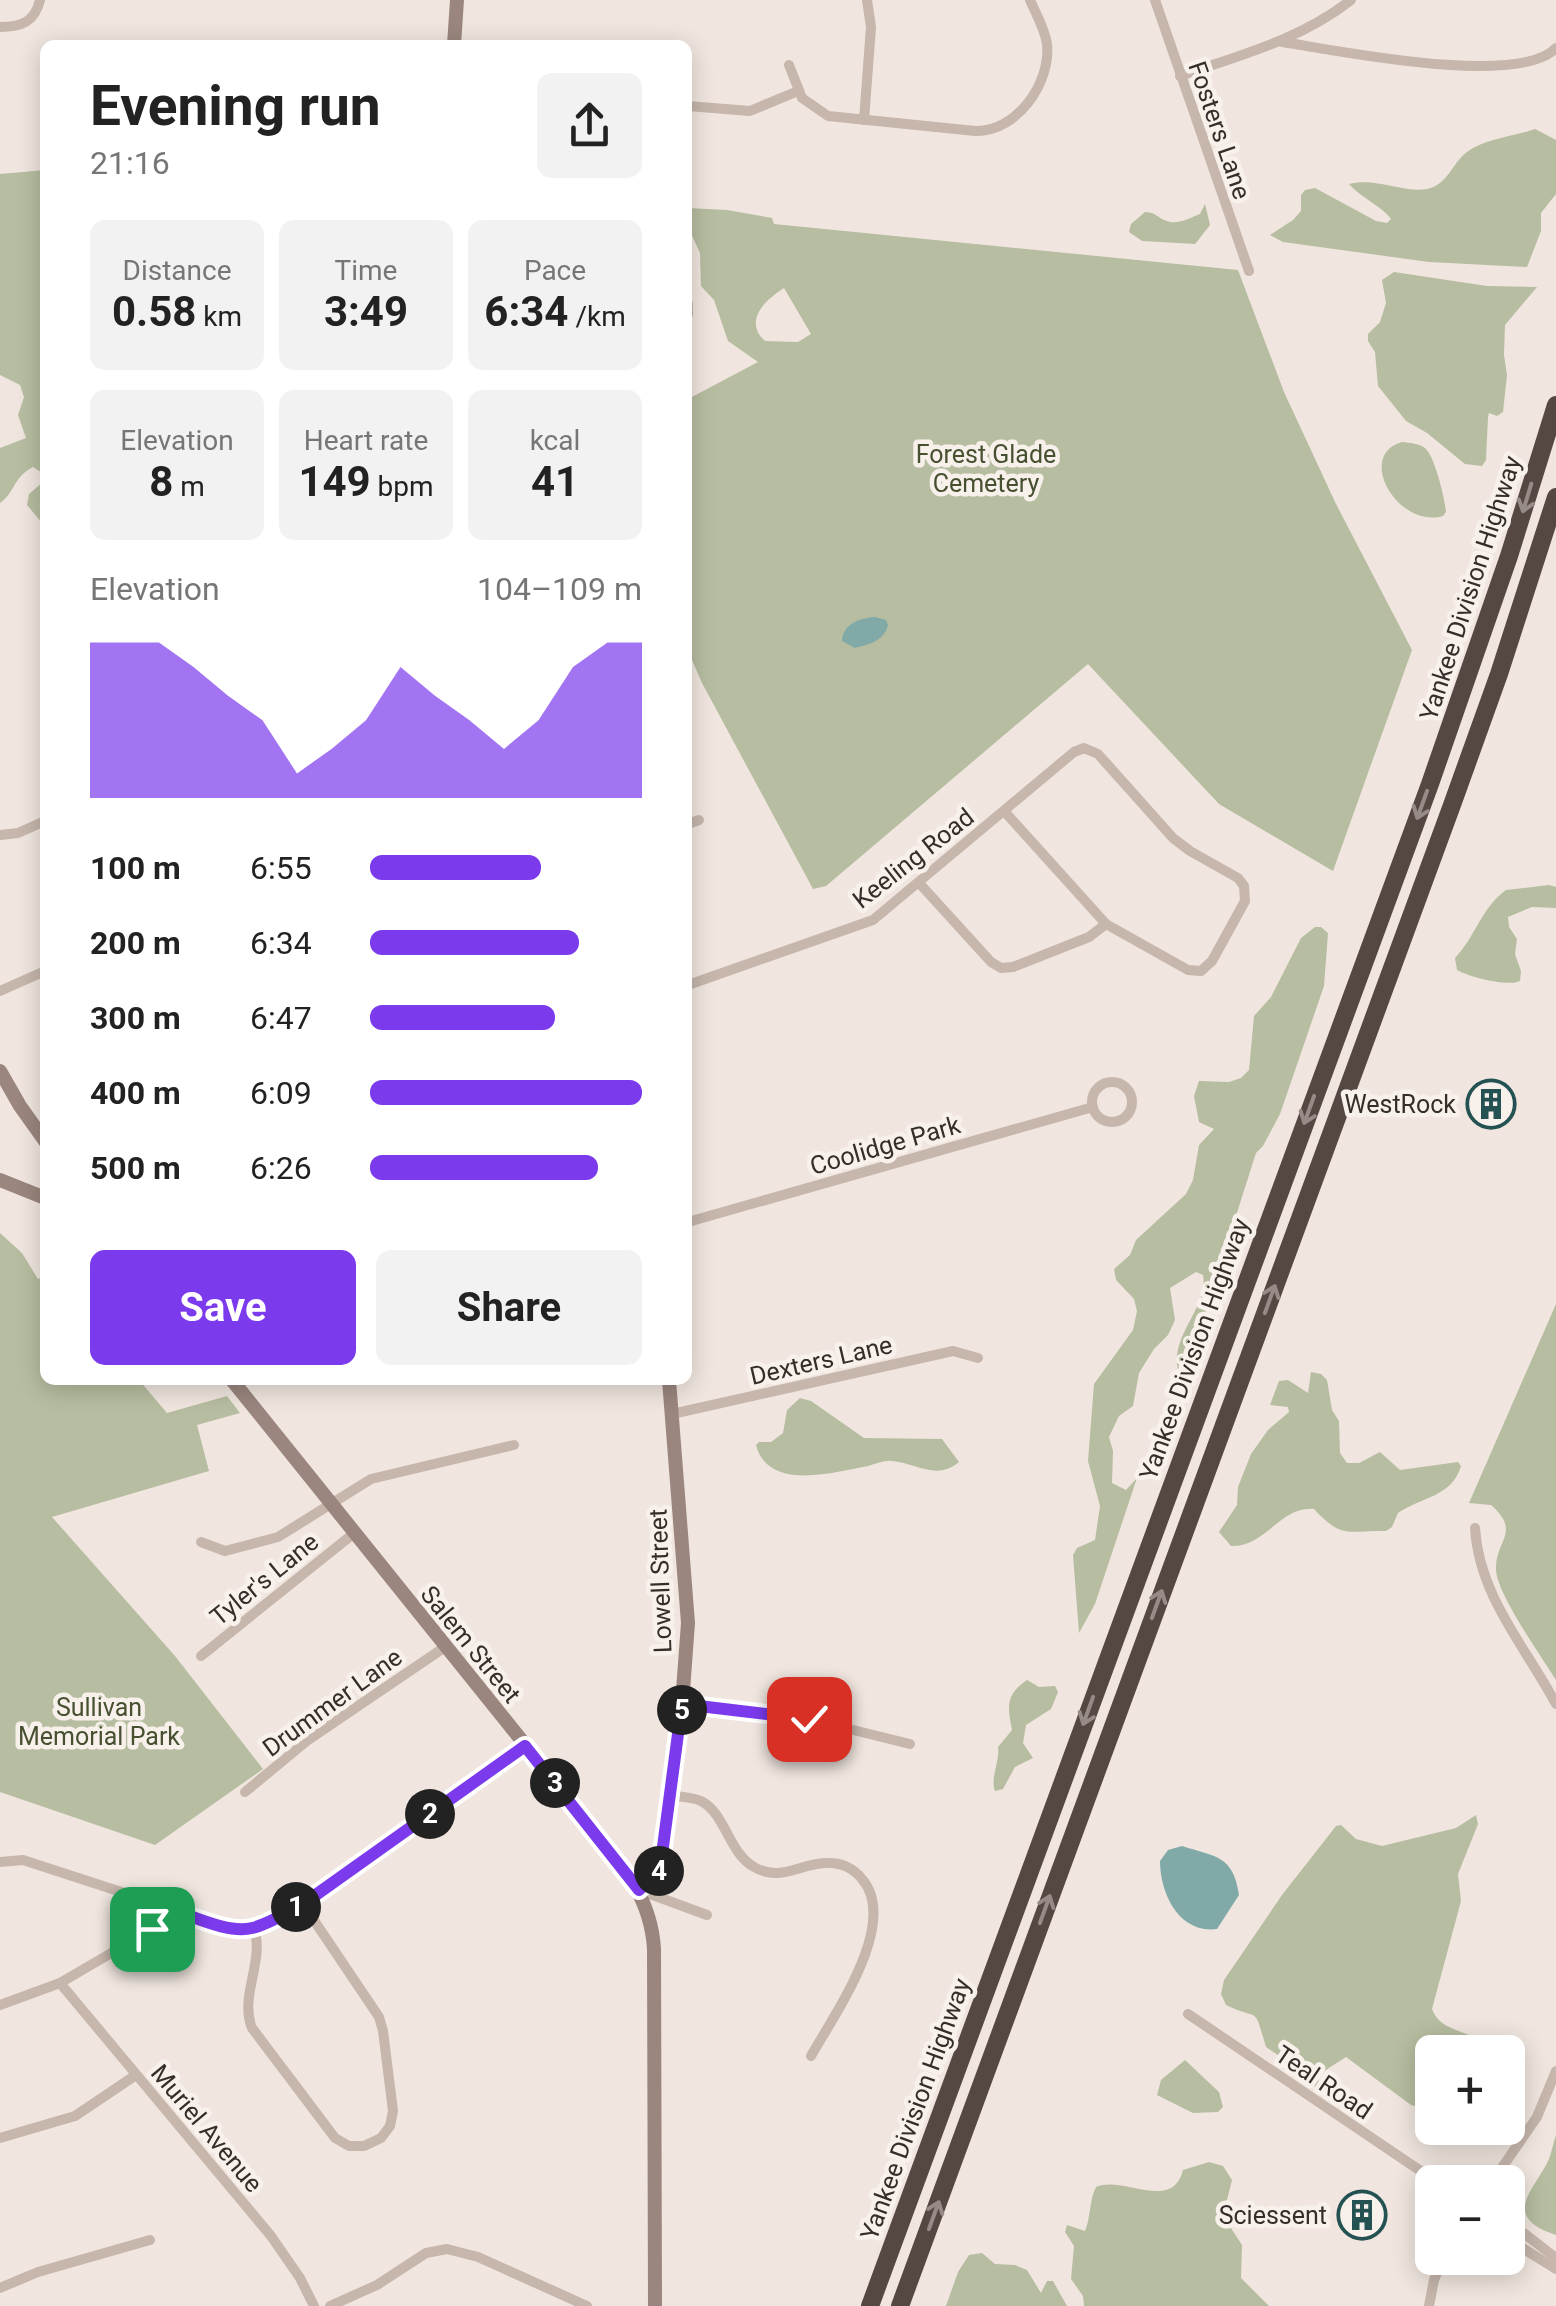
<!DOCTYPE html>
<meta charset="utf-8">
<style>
body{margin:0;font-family:Roboto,sans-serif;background:#f2f2f2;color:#222;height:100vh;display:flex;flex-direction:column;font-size:38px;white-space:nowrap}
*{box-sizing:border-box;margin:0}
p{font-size:32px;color:#767676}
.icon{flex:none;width:55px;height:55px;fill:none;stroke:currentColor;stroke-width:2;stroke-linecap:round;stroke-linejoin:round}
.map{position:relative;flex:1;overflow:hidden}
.side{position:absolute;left:40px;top:40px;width:652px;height:1345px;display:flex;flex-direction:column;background:#fff;border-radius:15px;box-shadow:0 5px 25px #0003}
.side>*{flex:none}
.fabs{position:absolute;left:1415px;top:2035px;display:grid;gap:20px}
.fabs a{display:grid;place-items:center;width:110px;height:110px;border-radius:15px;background:#fff;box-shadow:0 5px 25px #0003;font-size:50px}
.pin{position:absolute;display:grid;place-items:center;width:85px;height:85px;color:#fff;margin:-42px;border-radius:20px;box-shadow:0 5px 15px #0006}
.km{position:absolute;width:50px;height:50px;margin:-25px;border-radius:50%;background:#222;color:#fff;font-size:28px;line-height:50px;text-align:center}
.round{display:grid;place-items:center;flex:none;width:105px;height:105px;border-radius:15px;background:#f2f2f2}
.overview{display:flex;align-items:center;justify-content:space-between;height:170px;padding:0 50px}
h1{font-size:55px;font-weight:700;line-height:75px}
.stats{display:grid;grid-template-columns:repeat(3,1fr);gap:15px;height:170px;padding:10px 50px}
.stats div{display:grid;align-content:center;border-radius:15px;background:#f2f2f2;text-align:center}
.stats b{font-size:42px;font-weight:700}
.stats small{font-size:28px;font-weight:400}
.stats p{font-size:28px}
.chart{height:280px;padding:20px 50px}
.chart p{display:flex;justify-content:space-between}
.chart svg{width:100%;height:180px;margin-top:10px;fill:#7c3aed;opacity:.7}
.action{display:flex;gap:20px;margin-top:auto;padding:20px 50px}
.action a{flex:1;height:115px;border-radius:15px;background:#7c3aed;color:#fff;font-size:40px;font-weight:700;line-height:115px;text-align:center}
.action a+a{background:#f2f2f2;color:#222}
ul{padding:0 50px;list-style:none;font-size:32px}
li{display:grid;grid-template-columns:160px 120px 1fr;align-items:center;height:75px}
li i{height:25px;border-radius:12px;background:#7c3aed}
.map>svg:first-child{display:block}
.green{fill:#b6bda0;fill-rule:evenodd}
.water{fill:#81a9a8}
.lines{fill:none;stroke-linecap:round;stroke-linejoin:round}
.street{stroke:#c6b6ac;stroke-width:10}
.secondary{stroke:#9a867e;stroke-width:14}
.highway{stroke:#554742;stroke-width:18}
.oneway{stroke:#968b86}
.route-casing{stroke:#fff;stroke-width:20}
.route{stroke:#7c3aed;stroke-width:12}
.labels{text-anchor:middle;stroke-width:9;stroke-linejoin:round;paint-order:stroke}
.street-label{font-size:25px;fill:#352d2a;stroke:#f8f1eb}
.park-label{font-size:25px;fill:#475131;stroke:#f8f1eb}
.poi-label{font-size:25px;fill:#352d2a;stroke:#f8f1eb;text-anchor:end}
</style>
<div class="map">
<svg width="1556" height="2306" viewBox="0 0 1556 2306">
<rect width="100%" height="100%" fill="#f0e6df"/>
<!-- green -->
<g class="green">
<path d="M1535,129L1556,140V194L1541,213V231L1527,267L1429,262L1283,242L1270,235L1293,220L1301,211V195L1305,190L1315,188L1376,221L1387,223L1391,219C1382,206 1361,198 1349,184C1375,177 1403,193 1427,189C1448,185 1452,163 1467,152C1486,138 1513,137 1535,129Z"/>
<path d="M45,170V544L42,523L27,505L29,494L43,482L42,473L33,467C13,477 15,493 0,503V448L26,438L18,415L24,397L20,385L0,375V174Z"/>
<path d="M1205,204L1210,225L1195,244L1142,241L1129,232L1131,224L1145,212C1156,212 1157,218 1167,221C1178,225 1190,218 1200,214Z"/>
<path d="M688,208L727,210L772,218L774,224L1238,270L1284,392L1336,504L1412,650L1333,871L1219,804L1088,664L826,886L813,889L702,683L688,651V399L758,362L728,341L714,300L701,286L700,253L688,227ZM784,288L811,334L798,342L765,341C743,321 765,300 784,288Z"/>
<path d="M1394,272L1487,286L1537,287L1505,325L1504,355L1507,375L1503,412L1497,416L1489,413L1488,417L1486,460L1482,466L1465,464L1427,433L1406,421L1378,386L1375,352L1368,341V334L1380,322L1386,303L1382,280Z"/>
<path d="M1402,442C1409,443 1420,443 1426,449C1435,458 1445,499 1446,512L1443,516C1398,529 1355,455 1402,442Z"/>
<path d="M1549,885L1556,887V908L1532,907L1508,917L1509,927L1517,939L1515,954L1521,971L1520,981C1508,987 1469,977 1457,970L1455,958C1476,936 1481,908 1506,890Z"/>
<path d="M1315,927H1321L1328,933L1324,986L1280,1114L1263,1146L1256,1153L1195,1344L1180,1376C1165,1339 1209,1309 1203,1275L1196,1272L1170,1288L1175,1320L1168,1335L1154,1349L1139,1373L1133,1406L1119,1416L1109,1437L1113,1451L1112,1483L1126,1490L1137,1478L1095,1604L1079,1633L1073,1555L1077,1548L1095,1540L1100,1506L1088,1461L1094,1384L1133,1330L1137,1311L1134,1299L1116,1280L1114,1269L1130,1255L1136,1240L1186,1194L1193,1180L1199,1145L1214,1129L1199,1122L1194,1096L1199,1081L1229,1082L1241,1078L1249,1070L1254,1016L1271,997L1301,938Z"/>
<path d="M0,1233L22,1253L38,1279L45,1276V1380H139L167,1413L227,1396L240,1413L197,1425L209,1471L52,1517L175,1656L263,1769L155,1845L0,1792Z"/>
<path d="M1556,1304V1680C1542,1657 1496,1593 1496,1569C1495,1541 1522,1532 1491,1505L1469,1503Z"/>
<path d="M1311,1372L1321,1374L1327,1380L1332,1410L1339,1421L1340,1453L1347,1463H1359L1380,1452L1400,1470L1458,1462L1461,1466C1452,1497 1421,1497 1398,1513L1392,1527L1386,1531C1347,1530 1343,1540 1314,1509C1280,1506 1266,1547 1231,1546L1219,1532L1237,1505L1238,1487L1251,1454L1268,1430L1289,1412L1288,1407L1270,1405L1279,1381L1288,1380L1308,1393Z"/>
<path d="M800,1398L811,1401L864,1438L942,1439L959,1462C937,1481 916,1463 892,1461C884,1460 876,1464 868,1466C835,1472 768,1492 756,1445L759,1442H771L783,1433L787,1410Z"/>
<path d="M1027,1680L1039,1687L1055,1686L1058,1692L1051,1709L1026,1725L1023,1743L1033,1758L1015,1767L1003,1789L995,1791C990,1777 1000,1762 998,1747L1012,1730C1007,1706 1006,1694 1027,1680Z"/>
<path d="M1476,1815L1478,1824L1458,1874L1461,1901L1432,2009C1442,2036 1474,2026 1487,2052H1432V2111L1411,2105L1346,2057L1318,2075L1319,2085L1315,2087L1300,2064L1287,2061L1266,2047C1253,2003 1261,2022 1226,2005L1221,1994L1224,1980L1282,1895L1336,1826L1341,1825L1356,1839L1382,1846L1456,1828Z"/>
<path d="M1185,2060L1219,2092L1223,2107L1218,2112L1193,2113L1157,2095L1161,2080Z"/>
<path d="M1556,2135V2235C1499,2216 1535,2190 1549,2159C1552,2151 1553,2143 1556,2135Z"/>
<path d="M1209,2162L1223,2166L1232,2180L1223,2216L1242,2245L1241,2278L1269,2306H1084L1083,2296L1071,2279L1074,2246L1065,2232L1067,2225L1085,2231C1091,2217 1089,2201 1096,2187C1123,2175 1172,2213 1183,2170Z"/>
<path d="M982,2253L995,2264L1015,2265L1027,2270L1041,2293L1047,2281H1053L1067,2306H946L958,2272L969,2255Z"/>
</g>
<!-- water -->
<g class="water">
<path d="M875,617L886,620L888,625C884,641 870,644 855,648L842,641C843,624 859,618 875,617Z"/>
<path d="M1182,1846C1216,1857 1233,1855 1239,1895L1217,1929C1178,1934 1160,1892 1160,1861L1168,1850Z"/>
</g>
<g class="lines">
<!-- street -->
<g class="street">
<path d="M1155,0L1249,271"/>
<path d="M0,27C21,27 35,22 40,0"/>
<path d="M1282,42C1335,50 1518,88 1556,48"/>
<path d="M789,65L802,98L828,116L975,131C1017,132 1051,83 1047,44C1045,29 1036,14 1030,0"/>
<path d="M1180,76C1240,55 1300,40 1351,0"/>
<path d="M688,106L750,111L798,91"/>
<path d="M864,120L871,27L867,0"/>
<path d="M688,304V314"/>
<path d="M688,824L699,820"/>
<path d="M0,835L18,833L45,821"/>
<path d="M920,884L991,962L1001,968L1013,967L1089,937L1106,924"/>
<path d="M688,985L873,920L1074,752L1084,748L1098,754L1173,838L1190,851L1238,878L1244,886L1245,901L1212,961L1201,971L1188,970L1106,924L1004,811"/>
<path d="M0,991L45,971"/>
<circle cx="1112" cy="1102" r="20"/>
<path d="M688,1222L1093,1107"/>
<path d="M672,1414L953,1351L978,1358"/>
<path d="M1475,1528C1479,1596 1525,1646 1556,1704"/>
<path d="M201,1542L225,1551L278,1537L371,1479L514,1445"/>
<path d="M201,1656L353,1534"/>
<path d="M682,1704L788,1714L910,1744"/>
<path d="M245,1792L308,1740L445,1647"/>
<path d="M671,1795C680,1797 692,1797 701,1801C726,1814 728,1852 754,1867C782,1883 801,1862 829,1863C842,1863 854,1869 862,1879C900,1923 834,2015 811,2056"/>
<path d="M0,1862L23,1860L232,1928H254L303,1904L525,1746"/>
<path d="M639,1890L707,1915"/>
<path d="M254,1928C265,1961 239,1996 252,2028L335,2138L349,2146H364L381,2138L390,2126L393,2111L383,2031L379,2017L303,1904"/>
<path d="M60,1983L271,2236L300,2278L314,2306"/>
<path d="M0,2005L60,1983L149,1931L167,1908"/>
<path d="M1188,2014L1437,2182"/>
<path d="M0,2138L75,2116L136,2075"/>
<path d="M1492,2182L1537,2117L1556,2071"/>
<path d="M1508,2221L1556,2258"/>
<path d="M1508,2239L1556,2269"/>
<path d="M0,2288L38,2272L150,2240"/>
<path d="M330,2306L377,2285L426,2253L447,2249L478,2257L587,2306"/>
<path d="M1429,2306L1434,2280L1443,2258"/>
</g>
<!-- secondary -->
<g class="secondary">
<path d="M454,45L457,0"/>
<path d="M0,1071L20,1106L45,1141"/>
<path d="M0,1180L45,1198"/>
<path d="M232,1380L588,1823C620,1862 651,1896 654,1949L655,2306"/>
<path d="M639,1890L660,1869L682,1704L688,1623L669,1380"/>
</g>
<!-- highway -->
<g class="highway">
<path d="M870,2306L1430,784L1509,556L1556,405"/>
<path d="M900,2306L1452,805L1499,674L1556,497"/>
</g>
</g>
<!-- one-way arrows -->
<defs><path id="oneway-shaft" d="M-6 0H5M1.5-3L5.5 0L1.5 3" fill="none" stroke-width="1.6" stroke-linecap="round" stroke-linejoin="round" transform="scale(2.5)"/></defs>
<g class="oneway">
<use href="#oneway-shaft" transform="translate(1527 498) rotate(107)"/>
<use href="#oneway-shaft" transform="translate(1422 805) rotate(110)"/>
<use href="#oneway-shaft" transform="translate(1309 1110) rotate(110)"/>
<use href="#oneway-shaft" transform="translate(1270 1299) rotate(-70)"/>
<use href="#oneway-shaft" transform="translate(1157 1604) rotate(-70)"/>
<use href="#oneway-shaft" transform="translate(1088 1711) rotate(110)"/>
<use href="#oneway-shaft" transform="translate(1045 1909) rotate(-70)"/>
<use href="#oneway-shaft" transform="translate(934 2215) rotate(-70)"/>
</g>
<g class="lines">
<!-- route casing -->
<g class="route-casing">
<path id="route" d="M152,1929L167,1908C191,1915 227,1934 252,1928C270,1924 287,1912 303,1904L525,1746L639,1890L660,1869L682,1704L809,1719"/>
</g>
<!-- route -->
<use href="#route" class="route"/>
</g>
<!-- icons -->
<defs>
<g id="building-ring" transform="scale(2.5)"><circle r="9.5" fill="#f8f1eb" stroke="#245252" stroke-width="1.5"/><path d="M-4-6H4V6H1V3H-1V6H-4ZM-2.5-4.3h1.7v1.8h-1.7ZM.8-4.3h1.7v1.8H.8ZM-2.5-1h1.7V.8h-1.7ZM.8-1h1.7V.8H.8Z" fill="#245252"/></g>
</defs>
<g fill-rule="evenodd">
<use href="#building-ring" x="1491" y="1104"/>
<use href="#building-ring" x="1362" y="2215"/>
</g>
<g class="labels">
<!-- street labels -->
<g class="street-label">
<text transform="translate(1220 130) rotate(71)" y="9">Fosters Lane</text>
<text transform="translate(1470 588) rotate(-72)" y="9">Yankee Division Highway</text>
<text transform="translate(913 858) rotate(-38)" y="9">Keeling Road</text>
<text transform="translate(885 1145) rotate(-16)" y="9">Coolidge Park</text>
<text transform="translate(1194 1349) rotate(-70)" y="9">Yankee Division Highway</text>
<text transform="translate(821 1360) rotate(-13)" y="9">Dexters Lane</text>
<text transform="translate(264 1579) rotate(-39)" y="9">Tyler's Lane</text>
<text transform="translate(660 1581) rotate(-92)" y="9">Lowell Street</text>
<text transform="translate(471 1644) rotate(51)" y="9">Salem Street</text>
<text transform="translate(332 1702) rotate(-36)" y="9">Drummer Lane</text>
<text transform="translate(1324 2082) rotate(34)" y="9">Teal Road</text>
<text transform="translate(915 2109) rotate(-70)" y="9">Yankee Division Highway</text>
<text transform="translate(207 2128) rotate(50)" y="9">Muriel Avenue</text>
</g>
<!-- park labels -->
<g class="park-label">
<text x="986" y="463">Forest Glade<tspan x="986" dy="29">Cemetery</tspan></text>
<text x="99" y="1716">Sullivan<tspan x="99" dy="29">Memorial Park</tspan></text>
</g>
<!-- poi labels -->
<g class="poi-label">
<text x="1456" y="1113">WestRock</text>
<text x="1327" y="2224">Sciessent</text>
</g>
</g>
</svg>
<div class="fabs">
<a>+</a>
<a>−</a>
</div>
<div class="pin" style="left:152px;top:1929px;background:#1e9e55"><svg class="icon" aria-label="arrive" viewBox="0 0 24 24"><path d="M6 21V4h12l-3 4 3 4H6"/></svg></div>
<div class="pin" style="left:809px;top:1719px;background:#d93025"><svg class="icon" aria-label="check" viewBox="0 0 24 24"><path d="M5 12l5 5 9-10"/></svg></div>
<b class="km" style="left:296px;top:1907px">1</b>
<b class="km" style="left:430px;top:1814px">2</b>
<b class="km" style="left:555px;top:1783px">3</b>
<b class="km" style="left:659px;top:1871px">4</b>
<b class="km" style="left:682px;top:1710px">5</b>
<section class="side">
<div class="overview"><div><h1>Evening run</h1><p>21:16</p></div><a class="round"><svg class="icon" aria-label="share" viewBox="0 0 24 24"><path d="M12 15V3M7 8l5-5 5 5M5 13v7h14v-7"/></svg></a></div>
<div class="stats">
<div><p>Distance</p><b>0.58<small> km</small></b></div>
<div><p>Time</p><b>3:49</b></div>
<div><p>Pace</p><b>6:34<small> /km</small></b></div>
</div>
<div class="stats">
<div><p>Elevation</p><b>8<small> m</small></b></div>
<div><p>Heart rate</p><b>149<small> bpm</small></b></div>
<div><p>kcal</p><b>41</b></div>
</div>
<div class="chart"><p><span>Elevation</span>104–109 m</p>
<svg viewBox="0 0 160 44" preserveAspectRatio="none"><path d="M0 44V6L10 6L20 6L30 12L40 19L50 25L60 38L70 32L80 25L90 12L100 19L110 25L120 32L130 25L140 12L150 6L160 6V44z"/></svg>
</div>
<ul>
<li><b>100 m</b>6:55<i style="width:63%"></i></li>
<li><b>200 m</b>6:34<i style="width:77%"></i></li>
<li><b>300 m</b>6:47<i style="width:68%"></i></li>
<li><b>400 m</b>6:09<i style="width:100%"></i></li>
<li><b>500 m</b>6:26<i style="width:84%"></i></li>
</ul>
<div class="action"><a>Save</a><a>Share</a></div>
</section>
</div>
